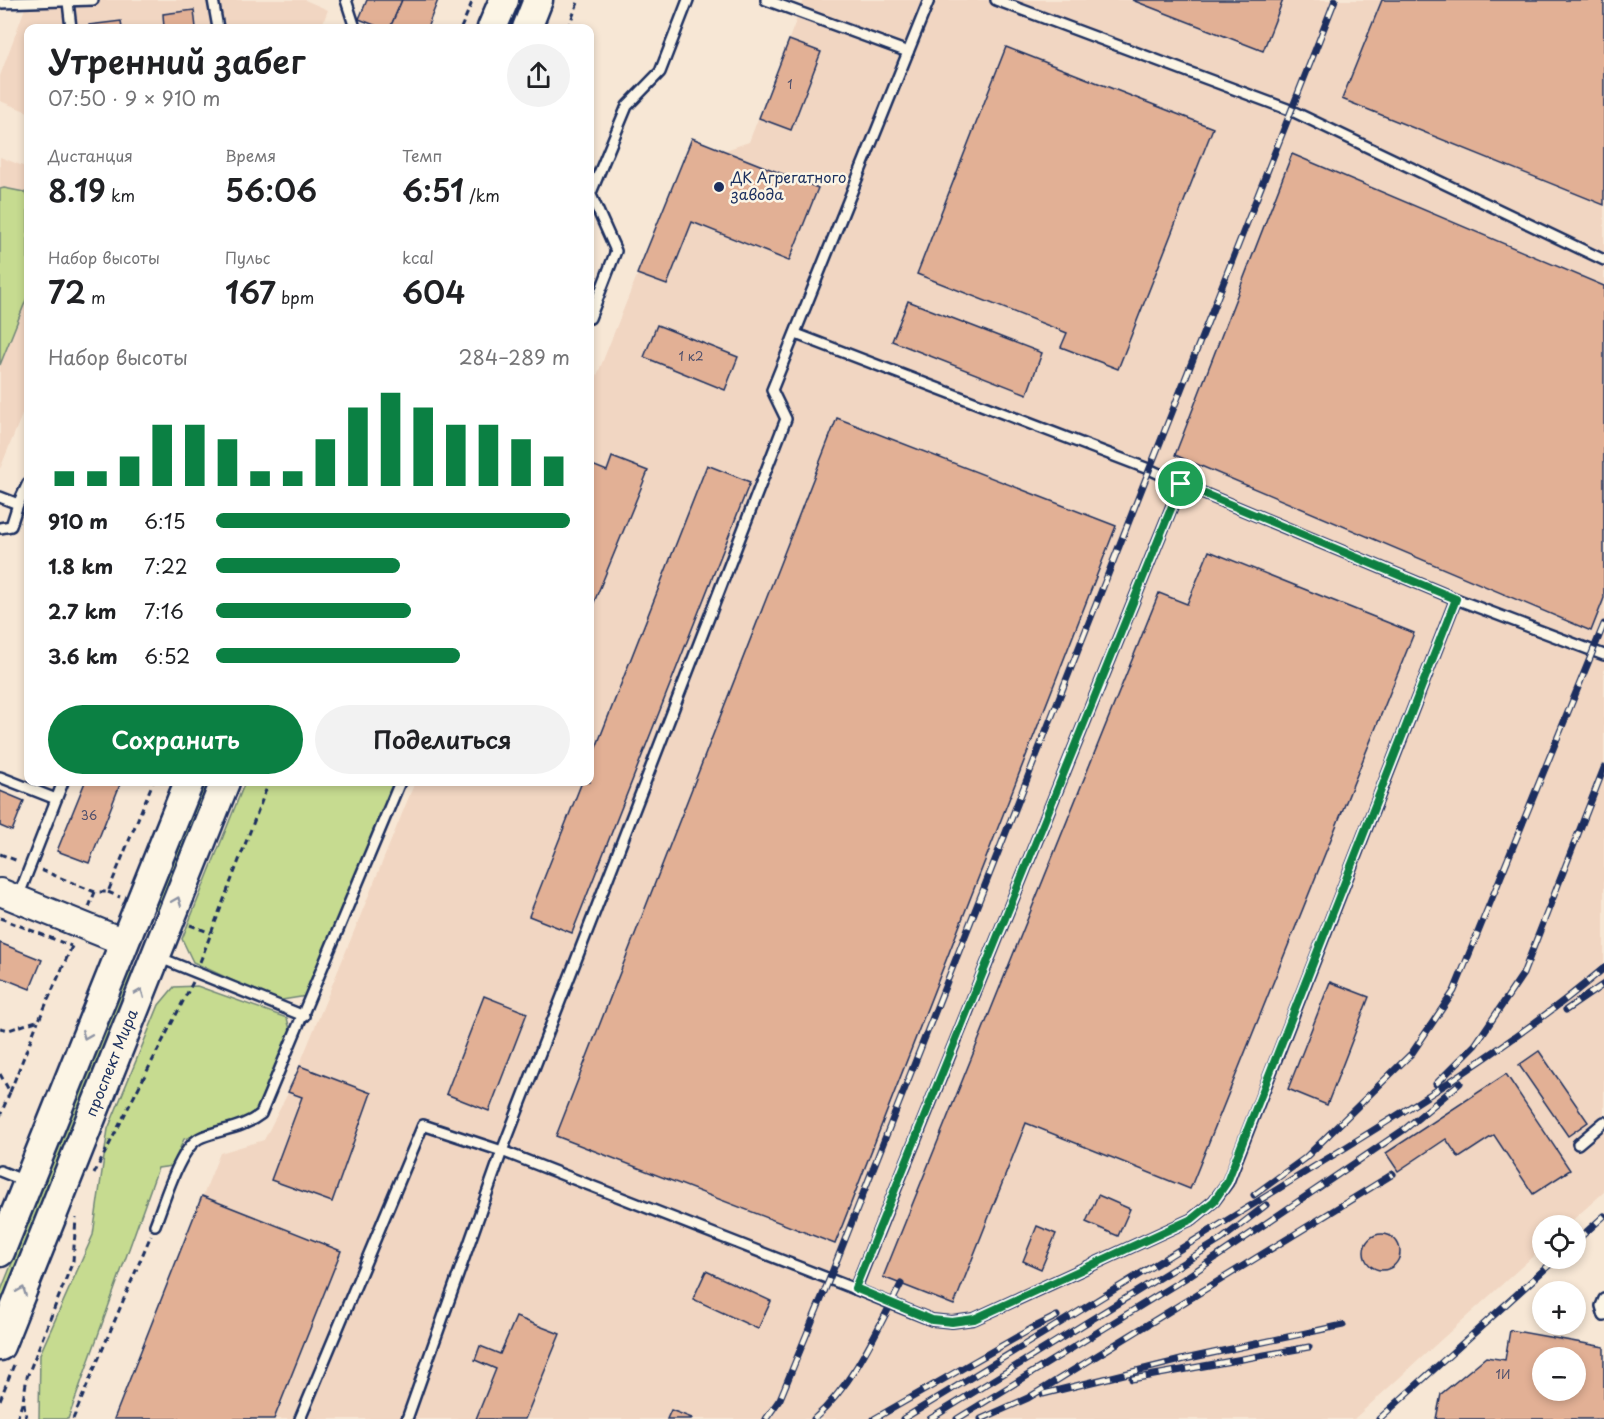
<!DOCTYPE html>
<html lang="ru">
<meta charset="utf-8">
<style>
body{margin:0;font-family:"Playpen Sans",sans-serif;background:#f2f2f2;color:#202124;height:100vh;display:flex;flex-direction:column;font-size:22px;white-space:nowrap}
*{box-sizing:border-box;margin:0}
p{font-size:20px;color:#757577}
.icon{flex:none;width:33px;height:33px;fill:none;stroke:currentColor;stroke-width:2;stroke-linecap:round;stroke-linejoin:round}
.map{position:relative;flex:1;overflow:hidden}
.sheet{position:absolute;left:24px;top:24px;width:570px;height:762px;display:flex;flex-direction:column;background:#fff;border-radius:12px;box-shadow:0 3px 9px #0003}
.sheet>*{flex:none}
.tools{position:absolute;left:1532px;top:1215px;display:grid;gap:12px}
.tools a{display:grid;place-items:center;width:54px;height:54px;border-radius:50%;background:#fff;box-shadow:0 3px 9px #0003;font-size:30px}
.pin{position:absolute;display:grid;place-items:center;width:51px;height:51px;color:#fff;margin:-26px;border:3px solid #fff;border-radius:50%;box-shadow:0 2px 6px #0007}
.round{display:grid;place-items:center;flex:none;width:63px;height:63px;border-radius:32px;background:#f2f2f2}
.overview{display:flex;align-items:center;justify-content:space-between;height:102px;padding:0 24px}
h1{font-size:33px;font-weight:600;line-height:45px}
.figures{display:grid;grid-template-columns:repeat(3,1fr);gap:9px;height:102px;padding:6px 24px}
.figures div{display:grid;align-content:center}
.figures b{font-size:30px;font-weight:600}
.figures small{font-size:16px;font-weight:400}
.figures p{font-size:16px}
.chart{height:168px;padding:12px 24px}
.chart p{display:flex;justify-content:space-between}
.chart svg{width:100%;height:108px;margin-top:6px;stroke:#0b8043;stroke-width:6}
.primary-button{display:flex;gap:12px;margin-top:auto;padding:12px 24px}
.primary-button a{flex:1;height:69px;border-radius:36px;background:#0b8043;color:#fff;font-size:24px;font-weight:600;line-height:69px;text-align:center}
.primary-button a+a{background:#f2f2f2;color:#202124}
ul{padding:0 24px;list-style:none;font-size:20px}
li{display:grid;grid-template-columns:96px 72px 1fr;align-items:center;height:45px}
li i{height:15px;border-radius:8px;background:#0b8043}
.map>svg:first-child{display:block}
.built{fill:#f1d6c2}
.green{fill:#c6db90;stroke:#708577;stroke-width:1.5}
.building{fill:#e2b095;stroke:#1b2f5e;stroke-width:1.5;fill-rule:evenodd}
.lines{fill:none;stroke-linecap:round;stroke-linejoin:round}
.lane-casing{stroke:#1b2f5e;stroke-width:14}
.secondary-casing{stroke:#1b2f5e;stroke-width:30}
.primary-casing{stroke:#1b2f5e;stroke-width:33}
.path{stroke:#1b2f5e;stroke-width:3;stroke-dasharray:6 4.5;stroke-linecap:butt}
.lane{stroke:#fcf5e5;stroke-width:9}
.secondary{stroke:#fcf5e5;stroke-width:26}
.primary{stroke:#fcf5e5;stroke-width:28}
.rail-casing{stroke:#1b2f5e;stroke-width:7}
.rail{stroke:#fcf5e5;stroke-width:4.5;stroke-dasharray:14;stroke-linecap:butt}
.oneway{stroke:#8c92a2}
.route-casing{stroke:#fff;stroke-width:12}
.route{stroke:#0b8043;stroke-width:8}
.poi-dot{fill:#1b2f5e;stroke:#fcf5e5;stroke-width:2}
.labels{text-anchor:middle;stroke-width:5;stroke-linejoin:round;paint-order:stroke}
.number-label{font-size:12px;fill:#4d4f6c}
.poi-label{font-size:15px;fill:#1b2f5e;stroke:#fcf5e5;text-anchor:start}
.street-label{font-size:15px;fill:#1b2f5e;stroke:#fcf5e5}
</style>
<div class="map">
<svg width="1604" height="1419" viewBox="0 0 1604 1419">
<rect width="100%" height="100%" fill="#f7e7d5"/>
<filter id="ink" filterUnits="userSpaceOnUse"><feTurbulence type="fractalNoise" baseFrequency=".0167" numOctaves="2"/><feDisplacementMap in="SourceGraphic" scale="12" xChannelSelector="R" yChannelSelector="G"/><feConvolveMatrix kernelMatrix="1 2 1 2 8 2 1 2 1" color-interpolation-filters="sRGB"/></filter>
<g filter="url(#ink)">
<!-- built -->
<g class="built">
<path d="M28,0H305L328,10L321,28H28V112L0,101V76Z"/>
<path d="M804,0H1604V1192L1567,1225L1542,1226V1248L1354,1419H114L220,1153L264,1140L288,1093L415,782H590V393L692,138L723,151L749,142Z"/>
<path d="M0,157L28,168V400L0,469Z"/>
</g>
<!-- green -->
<g class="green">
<path d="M4,188L24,192L28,197V295L0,365V189Z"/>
<path d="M204,782H212L159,911L153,908Z"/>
<path d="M245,782H397L313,995L276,1001L193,962L182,939Z"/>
<path d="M129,971L136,974L0,1313V1293Z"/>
<path d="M197,986L287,1018L291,1033L255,1116L184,1139L172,1166L158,1168L68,1419H39L40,1354L93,1235L108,1129L159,1005L174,987Z"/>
</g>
<!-- building -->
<g class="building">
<path d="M367,0H402L390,28H382L359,19Z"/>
<path d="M402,0H438L427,28H390Z"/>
<path d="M1132,0H1283L1263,51Z"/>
<path d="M1382,0H1604V205L1342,99Z"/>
<path d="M194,10L196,28H164L163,14Z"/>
<path d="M121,21L122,28H89V25Z"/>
<path d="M789,40L821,52L791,130L759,118Z"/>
<path d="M1006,47L1213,128L1118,369L1061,347L1067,333L917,274Z"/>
<path d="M692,138L818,188L789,261L692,222L667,285L637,274Z"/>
<path d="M1292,154L1604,286V598L1591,631L1175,455Z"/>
<path d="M908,301L1042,353L1027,394L892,341Z"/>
<path d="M657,325L738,357L725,390L644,357Z"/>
<path d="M837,418L1116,526L835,1244L556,1136Z"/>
<path d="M612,457L648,471L590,612V464L607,471Z"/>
<path d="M707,465L750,482L572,933L529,916L582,782H590V763Z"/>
<path d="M1209,551L1414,633L1190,1189L1026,1123L954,1305L883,1277L1159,593L1187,604Z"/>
<path d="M85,782H121L89,863L57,851Z"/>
<path d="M0,791L24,801L12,831L0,826Z"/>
<path d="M0,943L42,960L30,989L0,977Z"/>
<path d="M1330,982L1369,997L1327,1105L1288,1089Z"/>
<path d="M484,996L527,1013L489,1111L446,1094Z"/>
<path d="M1539,1051L1588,1122L1568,1136L1519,1065Z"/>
<path d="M300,1066L371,1093L332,1202L271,1180L302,1097L288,1092Z"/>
<path d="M1506,1074L1570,1170L1533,1194L1494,1135L1459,1158L1446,1139L1398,1171L1386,1153Z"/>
<path d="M1098,1195L1130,1209L1118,1236L1086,1222Z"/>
<path d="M202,1196L341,1251L274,1419H114Z"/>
<path d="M1037,1226L1056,1234L1041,1269L1023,1261Z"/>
<circle cx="1382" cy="1252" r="18"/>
<path d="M706,1271L771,1301L758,1329L693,1299Z"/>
<path d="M516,1317L560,1334L525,1419H476L496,1369L475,1360L480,1346L500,1354Z"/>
<path d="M1510,1330L1604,1347V1419H1436L1441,1394L1486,1357L1505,1360ZM1542,1358H1575V1390H1542Z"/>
<path d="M671,1410L692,1418L691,1419H667Z"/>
</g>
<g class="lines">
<!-- lane casing -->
<g class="lane-casing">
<g id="lane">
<path d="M213,0L218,28"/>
<path d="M346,0L355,28"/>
<path d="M766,0L908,52"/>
<path d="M996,0L1290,110L1604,260"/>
<path d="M68,2L71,28"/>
<path d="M0,3L93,0"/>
<path d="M590,195L627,106L660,72L688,0"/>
<path d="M590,318L616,251L591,195"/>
<path d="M0,497L18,504L28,483"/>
<path d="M0,528L11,526L18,504"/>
<path d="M1456,599L1604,655"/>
<path d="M0,777L56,799"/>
<path d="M18,897L63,782"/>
<path d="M158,957L304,1016"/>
<path d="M1578,1144L1604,1122"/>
<path d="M0,1171L25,1181"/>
<path d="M155,1225C164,1203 180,1145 202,1137C223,1129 243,1128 261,1114L400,782"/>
<path d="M855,1289L932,1320L952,1322L974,1319L1192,1219L1214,1201L1228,1182L1456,599L1181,484"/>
<path d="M1604,1299L1601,1306L1604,1316"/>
<path d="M300,1419L423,1125L502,1151L786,419L772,390L929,0"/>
<path d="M407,1419L502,1151L855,1289L1181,484L1151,470L796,334"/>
</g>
</g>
<!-- secondary casing -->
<g class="secondary-casing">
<path id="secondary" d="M0,892L124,942"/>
</g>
<!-- primary casing -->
<g class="primary-casing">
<g id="primary">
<path d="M492,28L504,0"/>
<path d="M527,28L538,0"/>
<path d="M0,1252L189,782"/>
<path d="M0,1346L225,782"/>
</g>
</g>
<!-- path -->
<g class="path">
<path d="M461,28L473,0"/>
<path d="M568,28L579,0"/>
<path d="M0,854L18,861"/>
<path d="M41,870L95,892H108L153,782"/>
<path d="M108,892L120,897"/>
<path d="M89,907L95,892"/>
<path d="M0,918L71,946"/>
<path d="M190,925L211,933"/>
<path d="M200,962L269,782"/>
<path d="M0,1028L9,1030L39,1020L73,944"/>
<path d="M0,1074L10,1092L0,1116"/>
<path d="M10,1092L38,1021"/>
<path d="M94,1174L193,982"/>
<path d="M0,1400L15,1362"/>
<path d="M24,1403L26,1419"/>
<path d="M17,1419L23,1401L27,1377L73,1261L76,1218"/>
<path d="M73,1419L151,1235"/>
</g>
<!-- lane -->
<use href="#lane" class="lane"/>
<!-- secondary -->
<use href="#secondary" class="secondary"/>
<!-- primary -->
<use href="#primary" class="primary"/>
<!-- rail casing -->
<g class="rail-casing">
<g id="rail">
<path d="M1566,1010L1604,984"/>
<path d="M1436,1084L1475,1045L1523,974L1604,768"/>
<path d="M1254,1195L1305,1158L1412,1053L1454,991L1604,624"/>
<path d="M1575,1242L1604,1216"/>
<path d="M1132,1379L1309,1347"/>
<path d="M1043,1394L1185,1359L1343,1325"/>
<path d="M766,1419L780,1399L829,1280L1335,0"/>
<path d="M814,1419C855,1382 876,1332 901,1284"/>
<path d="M874,1419L1031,1329L1057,1316"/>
<path d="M903,1419C1031,1341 1158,1263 1286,1184C1395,1117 1506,1051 1604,968"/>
<path d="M930,1419L1222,1239L1266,1205"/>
<path d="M957,1419L1184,1279L1405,1129L1460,1083"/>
<path d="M981,1419L1028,1398L1393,1174"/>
<path d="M1379,1419L1557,1258"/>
</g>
</g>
<!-- rail -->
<use href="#rail" class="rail"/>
</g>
<!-- one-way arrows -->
<defs><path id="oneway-chevron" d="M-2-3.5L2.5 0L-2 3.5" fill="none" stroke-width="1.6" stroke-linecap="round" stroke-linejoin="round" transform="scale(1.5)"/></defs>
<g class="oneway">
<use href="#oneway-chevron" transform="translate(177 901) rotate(-68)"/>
<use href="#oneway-chevron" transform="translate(140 993) rotate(-68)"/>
<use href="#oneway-chevron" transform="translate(86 1035) rotate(112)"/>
<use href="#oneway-chevron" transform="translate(22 1291) rotate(-68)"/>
</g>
</g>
<g class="lines" filter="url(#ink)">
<!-- route casing -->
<g class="route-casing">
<path id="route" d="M1181,484L1456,599L1227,1182L1214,1201L1192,1219L974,1319L952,1322L932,1320L855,1288Z"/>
</g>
<!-- route -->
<use href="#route" class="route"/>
</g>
<!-- markers -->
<circle class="poi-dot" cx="719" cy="187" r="6"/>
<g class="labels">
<!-- number labels -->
<g class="number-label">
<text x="790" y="89">1</text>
<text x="691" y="361">1 к2</text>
<text x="89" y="820">36</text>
<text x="1503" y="1379">1И</text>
</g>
<!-- poi labels -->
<g class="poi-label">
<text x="731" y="183">ДК Агрегатного<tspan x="731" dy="17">завода</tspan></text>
</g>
<!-- street labels -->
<g class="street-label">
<text transform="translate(112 1063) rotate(-68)" y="5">проспект Мира</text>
</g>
</g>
</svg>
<div class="tools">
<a><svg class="icon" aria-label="locate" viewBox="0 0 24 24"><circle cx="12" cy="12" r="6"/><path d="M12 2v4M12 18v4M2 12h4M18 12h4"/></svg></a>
<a>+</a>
<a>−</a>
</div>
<div class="pin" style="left:1181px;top:484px;background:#1e9e55"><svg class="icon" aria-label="arrive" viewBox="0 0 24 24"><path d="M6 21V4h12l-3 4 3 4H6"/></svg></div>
<section class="sheet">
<div class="overview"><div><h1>Утренний забег</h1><p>07:50 · 9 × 910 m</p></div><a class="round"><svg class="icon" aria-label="share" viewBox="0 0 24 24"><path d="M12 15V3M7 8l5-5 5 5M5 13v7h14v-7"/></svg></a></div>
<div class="figures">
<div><p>Дистанция</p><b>8.19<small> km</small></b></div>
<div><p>Время</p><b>56:06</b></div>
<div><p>Темп</p><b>6:51<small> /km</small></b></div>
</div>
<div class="figures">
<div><p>Набор высоты</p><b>72<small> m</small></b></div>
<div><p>Пульс</p><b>167<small> bpm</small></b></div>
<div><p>kcal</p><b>604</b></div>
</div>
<div class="chart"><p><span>Набор высоты</span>284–289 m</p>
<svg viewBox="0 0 160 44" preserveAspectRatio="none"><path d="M5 44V38M15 44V38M25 44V32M35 44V19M45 44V19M55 44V25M65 44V38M75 44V38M85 44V25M95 44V12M105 44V6M115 44V12M125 44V19M135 44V19M145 44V25M155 44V32"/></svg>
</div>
<ul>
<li><b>910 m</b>6:15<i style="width:100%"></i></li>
<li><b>1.8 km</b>7:22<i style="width:52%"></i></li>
<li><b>2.7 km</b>7:16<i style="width:55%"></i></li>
<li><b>3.6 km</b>6:52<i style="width:69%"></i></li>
</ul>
<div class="primary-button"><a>Сохранить</a><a>Поделиться</a></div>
</section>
</div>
